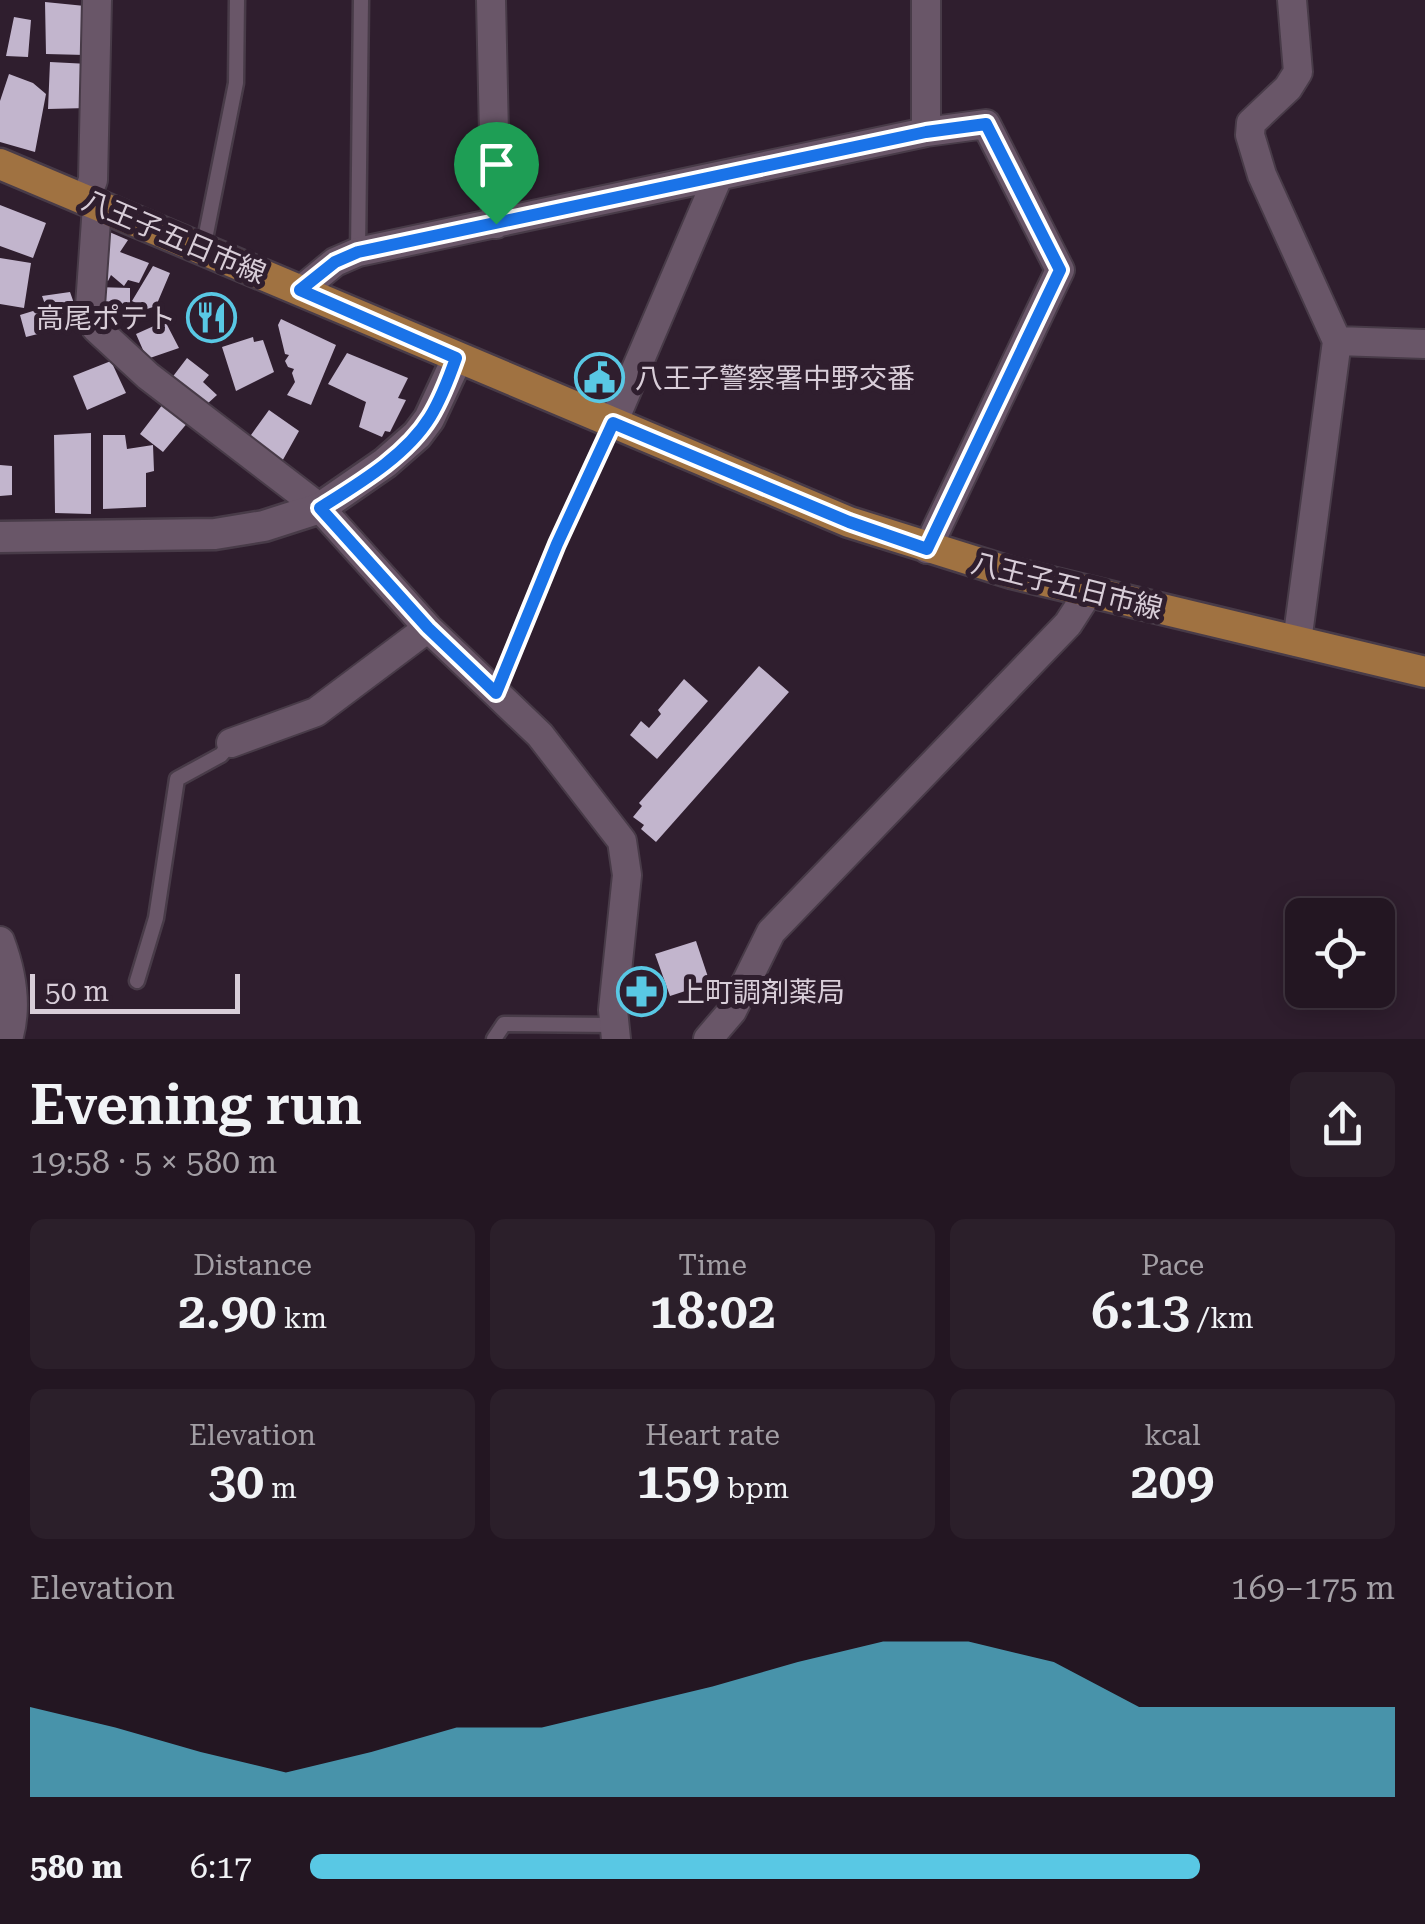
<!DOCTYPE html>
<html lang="en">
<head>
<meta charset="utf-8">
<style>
  body { margin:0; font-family:"Roboto Serif","Noto Sans JP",serif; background:#2b1f2a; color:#f1f3f6; height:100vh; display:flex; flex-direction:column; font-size:38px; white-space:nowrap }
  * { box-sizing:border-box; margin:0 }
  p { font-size:32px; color:#a39fa5 }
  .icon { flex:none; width:55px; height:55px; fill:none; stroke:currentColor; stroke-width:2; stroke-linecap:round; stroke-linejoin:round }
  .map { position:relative; height:1039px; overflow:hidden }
  .details { display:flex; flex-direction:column; background:#231622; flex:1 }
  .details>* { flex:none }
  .fabs { position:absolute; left:1285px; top:898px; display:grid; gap:20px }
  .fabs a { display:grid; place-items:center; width:110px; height:110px; border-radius:15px; background:#231622; box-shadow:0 5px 25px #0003,0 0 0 2px #403540; font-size:50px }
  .scale { position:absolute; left:30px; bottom:25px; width:210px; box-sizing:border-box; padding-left:10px; border:5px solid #d8cdd8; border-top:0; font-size:28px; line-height:35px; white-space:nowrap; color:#d8cdd8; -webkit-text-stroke:8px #2f1e2e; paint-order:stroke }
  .pin { position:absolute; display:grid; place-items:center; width:85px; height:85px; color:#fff; margin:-102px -42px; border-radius:50% 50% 50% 0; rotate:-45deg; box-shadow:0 0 10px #0007 }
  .pin .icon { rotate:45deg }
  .round { display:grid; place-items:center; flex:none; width:105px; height:105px; border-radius:15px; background:#2b1f2a }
  .overview { display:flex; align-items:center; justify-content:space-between; height:170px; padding:0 30px }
  h1 { font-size:55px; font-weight:600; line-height:75px }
  .metrics { display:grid; grid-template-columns:repeat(3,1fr); gap:15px; height:170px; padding:10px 30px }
  .metrics div { display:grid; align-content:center; border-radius:15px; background:#2b1f2a; text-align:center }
  .metrics b { font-size:50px; font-weight:600 }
  .metrics small { font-size:28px; font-weight:400 }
  .metrics p { font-size:28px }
  .chart { height:280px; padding:20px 30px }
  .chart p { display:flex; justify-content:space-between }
  .chart svg { width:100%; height:180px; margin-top:10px; fill:#59c8e4; opacity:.7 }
  ul { padding:0 30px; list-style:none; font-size:32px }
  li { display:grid; grid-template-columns:160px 120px 1fr; align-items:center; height:75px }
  li i { height:25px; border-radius:12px; background:#59c8e4 }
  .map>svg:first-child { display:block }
</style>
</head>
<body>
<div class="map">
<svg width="1425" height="1039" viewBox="0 0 1425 1039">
  <rect width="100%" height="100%" fill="#2f1e2e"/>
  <path fill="#c2b5cd" d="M45 2 85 6V55L46 54Z
    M14 17 31 20 28 57 6 56Z
    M50 62 89 64 87 108 48 109Z
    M9 74 33 83 46 94 35 152 0 142V101Z
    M0 205 46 223 33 258 0 246Z
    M100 228 128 240 120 252 149 263 139 283 128 280 124 286 111 275 108 281 94 271Z
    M0 258 31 263 24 308 0 304Z
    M153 266 170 273 156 306 147 309 132 301Z
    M96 287 130 288V315L110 314 109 308 96 307Z
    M70 292 81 323 26 337 20 315 46 307 42 296Z
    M199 306 228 319 224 331 194 318Z
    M281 319 336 345 311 405 287 395 295 382 292 373 294 369 288 367 285 361 289 355 285 354 278 325Z
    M165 321 179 348 147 359 136 334Z
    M253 337 254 342 263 340 274 372 236 391 222 347Z
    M347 353 408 378 398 398 406 400 390 432 385 431 382 437 359 427 366 402 328 384Z
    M187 358 209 375 203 382 217 395 206 405 171 379Z
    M111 361 126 393 87 410 73 376Z
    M163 404 189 421 163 452 140 434Z
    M269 410 299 431 280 465 246 442Z
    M91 433V514L55 513 54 435Z
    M103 435H125L127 449 153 445 154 471 146 473V507L103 509Z
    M0 465 12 466V495L0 496Z
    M759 666 789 692 656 842 641 829 644 825 633 817 642 806 639 803Z
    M684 679 708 701 657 759 630 735 641 721 649 728 661 714 658 710Z
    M696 941 710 983 670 996 655 954Z
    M630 980 657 982 655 1004 627 1002Z"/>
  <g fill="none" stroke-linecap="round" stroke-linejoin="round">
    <defs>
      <path id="lane" d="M203 249 236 83 237 0
        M358 252 361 0
        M496 693 557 544 613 423
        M137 981 156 918 177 779 221 755 231 743
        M494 1039 504 1024 614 1025"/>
      <path id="street" d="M491 0 496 224
        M1292 0 1298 72 1288 88 1251 123 1250 135 1262 175 1337 341 1297 642
        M926 132V0
        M85 200 93 180 97 0
        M97 206 90 306 96 328 148 376 320 508 428 628 540 735 622 841 627 875 613 1010 616 1039
        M300 291 335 262 358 252 926 132 986 124 1060 270 927 549
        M1337 341 1425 344
        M613 423 718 177
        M231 743 316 712 428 628
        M0 941C12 973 18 1006 8 1039
        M708 1039 732 1011 771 932 1068 624 1088 593"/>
      <path id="secondary" d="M0 537 215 534 264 526 320 508 385 463 417 435 429 419 457 359"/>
      <path id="primary" d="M0 164 849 522 1012 573 1425 672"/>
    </defs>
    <use href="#lane" stroke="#483b48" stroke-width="19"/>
    <use href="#street" stroke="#483b48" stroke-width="32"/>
    <use href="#secondary" stroke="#483b48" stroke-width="35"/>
    <use href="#primary" stroke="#483b48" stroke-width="35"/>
    <use href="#lane" stroke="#695668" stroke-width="14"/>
    <use href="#street" stroke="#695668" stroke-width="28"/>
    <use href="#secondary" stroke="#695668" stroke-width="30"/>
    <use href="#primary" stroke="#a07241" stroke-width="30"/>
  </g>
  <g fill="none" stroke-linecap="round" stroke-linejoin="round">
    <defs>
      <path id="route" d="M986 124 1060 270 927 549 849 522 613 423 557 544 496 693 428 628 320 508C358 484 406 456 430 417 441 399 449 378 456 358L300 290 335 262 358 252 926 132Z"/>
    </defs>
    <use href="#route" stroke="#fff" stroke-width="20"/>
    <use href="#route" stroke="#1a73e8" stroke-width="12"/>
  </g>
  <defs>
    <symbol id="restaurant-ring" viewBox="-11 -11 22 22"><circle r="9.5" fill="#2f1e2e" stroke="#59c8e4" stroke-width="1.5"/><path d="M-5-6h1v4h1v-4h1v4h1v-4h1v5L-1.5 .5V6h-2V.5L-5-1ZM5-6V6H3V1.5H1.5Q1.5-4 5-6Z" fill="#59c8e4"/></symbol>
    <symbol id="civic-ring" viewBox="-11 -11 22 22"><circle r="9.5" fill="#2f1e2e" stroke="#59c8e4" stroke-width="1.5"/><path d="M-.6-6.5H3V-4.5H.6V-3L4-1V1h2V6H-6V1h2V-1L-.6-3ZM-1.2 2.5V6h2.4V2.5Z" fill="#59c8e4"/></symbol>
    <symbol id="pharmacy-ring" viewBox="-11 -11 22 22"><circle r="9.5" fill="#2f1e2e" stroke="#59c8e4" stroke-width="1.5"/><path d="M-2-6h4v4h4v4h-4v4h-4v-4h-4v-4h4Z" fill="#59c8e4"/></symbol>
  </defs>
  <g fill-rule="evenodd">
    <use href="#restaurant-ring" x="184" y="290" width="55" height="55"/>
    <use href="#civic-ring" x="572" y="350" width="55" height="55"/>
    <use href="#pharmacy-ring" x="614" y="964" width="55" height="55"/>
  </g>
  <g text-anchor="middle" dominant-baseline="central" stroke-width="10" stroke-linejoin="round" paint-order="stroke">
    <g font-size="28" fill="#d8cdd8" stroke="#2f1e2e">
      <text transform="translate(174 237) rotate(23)">八王子五日市線</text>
      <text transform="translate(1067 586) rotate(14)">八王子五日市線</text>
    </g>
    <g font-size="28" fill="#d8cdd8" stroke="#2f1e2e" text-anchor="start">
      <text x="176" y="318" text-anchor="end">高尾ポテト</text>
      <text x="635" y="378">八王子警察署中野交番</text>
      <text x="677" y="992">上町調剤薬局</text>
    </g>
  </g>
</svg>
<div class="fabs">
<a><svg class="icon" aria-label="locate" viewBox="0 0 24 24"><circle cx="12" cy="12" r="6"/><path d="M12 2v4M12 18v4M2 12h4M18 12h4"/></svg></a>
</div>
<div class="scale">50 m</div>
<div class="pin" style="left:496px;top:224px;background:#1e9e55"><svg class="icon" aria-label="arrive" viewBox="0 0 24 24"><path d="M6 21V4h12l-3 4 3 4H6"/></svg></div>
</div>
<section class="details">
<div class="overview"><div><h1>Evening run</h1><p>19:58 · 5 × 580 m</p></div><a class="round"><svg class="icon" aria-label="share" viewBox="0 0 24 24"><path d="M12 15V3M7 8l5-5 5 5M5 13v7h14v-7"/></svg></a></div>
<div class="metrics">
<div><p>Distance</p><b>2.90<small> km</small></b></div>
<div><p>Time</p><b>18:02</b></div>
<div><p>Pace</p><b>6:13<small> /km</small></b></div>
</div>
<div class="metrics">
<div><p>Elevation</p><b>30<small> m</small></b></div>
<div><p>Heart rate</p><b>159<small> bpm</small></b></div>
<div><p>kcal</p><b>209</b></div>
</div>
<div class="chart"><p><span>Elevation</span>169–175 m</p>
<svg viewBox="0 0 160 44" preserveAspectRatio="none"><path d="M0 44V22L10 27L20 33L30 38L40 33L50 27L60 27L70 22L80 17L90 11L100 6L110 6L120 11L130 22L140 22L150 22L160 22V44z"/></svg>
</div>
<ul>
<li><b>580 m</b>6:17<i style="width:82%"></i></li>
</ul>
</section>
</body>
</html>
